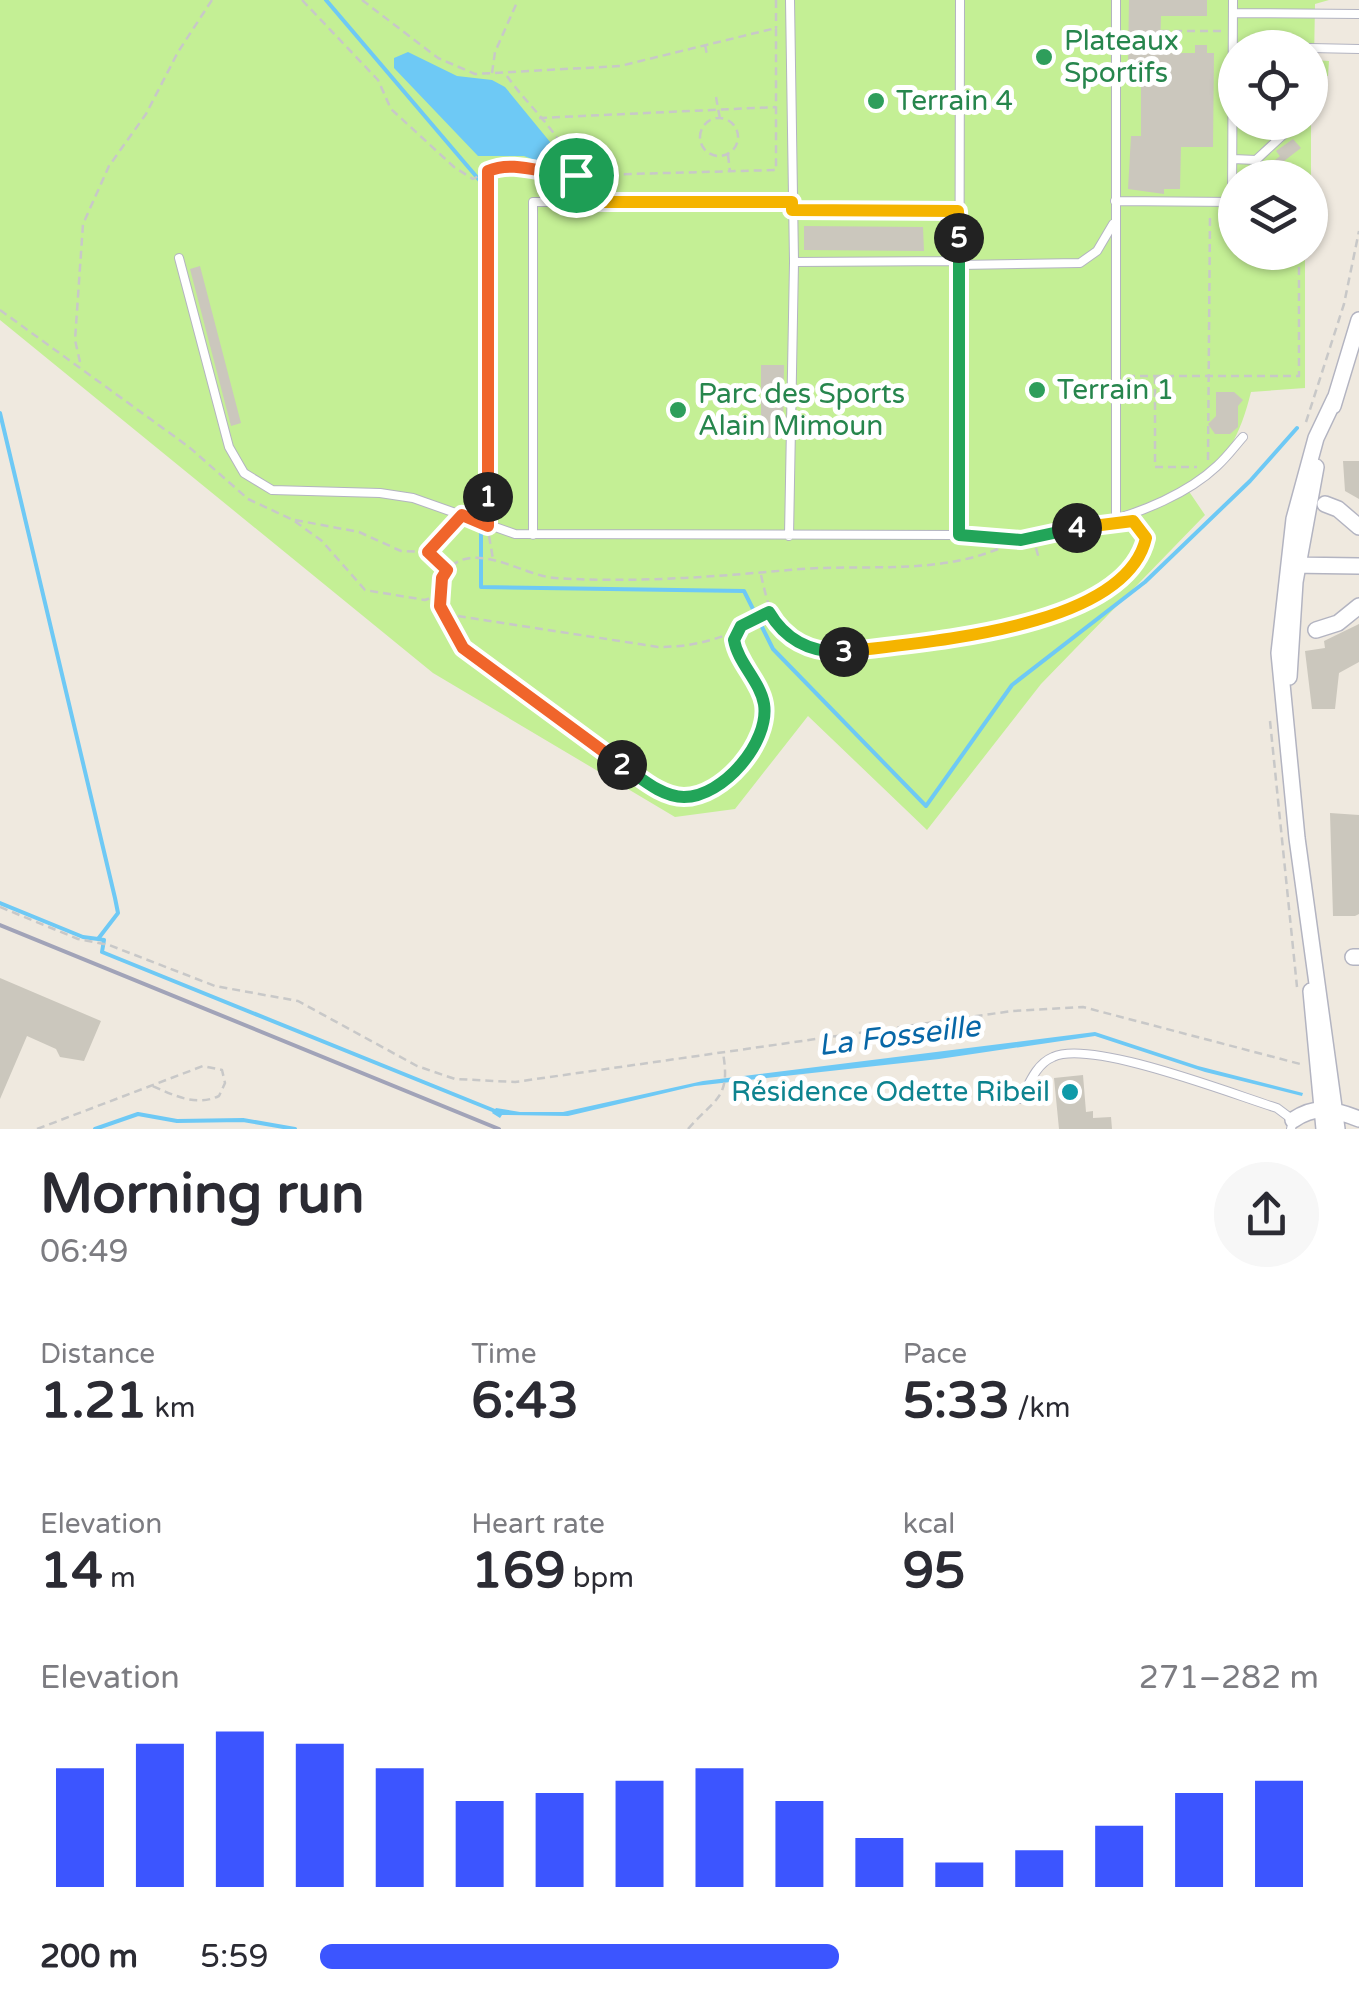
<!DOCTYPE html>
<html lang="en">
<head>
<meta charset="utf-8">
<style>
  body { margin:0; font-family:"Varela Round",sans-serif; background:#f7f7f7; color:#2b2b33; height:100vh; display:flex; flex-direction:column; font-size:38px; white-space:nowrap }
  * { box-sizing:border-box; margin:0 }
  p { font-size:32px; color:#7c7c81 }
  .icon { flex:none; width:55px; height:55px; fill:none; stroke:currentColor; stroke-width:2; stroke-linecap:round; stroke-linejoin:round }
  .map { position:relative; height:1129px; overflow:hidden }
  .drawer { display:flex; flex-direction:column; background:#fff; flex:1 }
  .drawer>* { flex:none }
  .controls { position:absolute; left:1218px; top:30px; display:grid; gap:20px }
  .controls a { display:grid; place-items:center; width:110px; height:110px; border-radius:50%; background:#fff; box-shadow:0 2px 8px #0004; font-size:50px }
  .pin { position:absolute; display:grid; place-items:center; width:85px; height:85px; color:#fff; margin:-42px; border:5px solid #fff; border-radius:50%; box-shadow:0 2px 10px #0007 }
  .km { position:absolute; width:50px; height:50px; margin:-25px; border-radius:50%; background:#222; color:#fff; font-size:28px; line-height:50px; text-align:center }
  .round { display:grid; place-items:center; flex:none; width:105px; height:105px; border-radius:52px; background:#f7f7f7 }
  .head { display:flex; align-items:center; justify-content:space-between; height:170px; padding:0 40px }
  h1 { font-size:55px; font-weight:700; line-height:75px }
  .metrics { display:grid; grid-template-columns:repeat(3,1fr); gap:15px; height:170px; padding:10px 40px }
  .metrics div { display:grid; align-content:center }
  .metrics b { font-size:50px; font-weight:700 }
  .metrics small { font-size:28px; font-weight:400 }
  .metrics p { font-size:28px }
  .chart { height:280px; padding:20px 40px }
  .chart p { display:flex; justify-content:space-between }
  .chart svg { width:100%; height:180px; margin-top:10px; stroke:#3c55ff; stroke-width:6 }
  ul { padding:0 40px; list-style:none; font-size:32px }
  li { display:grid; grid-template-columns:160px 120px 1fr; align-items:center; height:75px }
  li i { height:25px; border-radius:12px; background:#3c55ff }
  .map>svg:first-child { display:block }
</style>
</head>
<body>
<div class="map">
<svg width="1359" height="1129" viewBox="0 0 1359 1129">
  <rect width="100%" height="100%" fill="#efe9df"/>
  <path fill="#c4ef95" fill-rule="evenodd" d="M0 0H1329L1315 4 1314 60 1329 61 1328 76 1311 77V199L1310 178H1235V252L1305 253V388L1251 392C1241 433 1225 467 1188 490L1205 515 1041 684 927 830 808 716 735 809 675 817 433 673 0 320ZM1235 48H1310V122H1235Z"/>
  <path fill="#6ec9f5" d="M408 52 457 76 492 80 505 87 555 148 560 165 555 168 524 156H478L394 68V58Z
    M1095 1032 1198 1066 1303 1093 1302 1096 1205 1072 1095 1036 939 1059 695 1086 568 1116 502 1115 500 1118 492 1113 496 1108 520 1112H563L703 1081Z"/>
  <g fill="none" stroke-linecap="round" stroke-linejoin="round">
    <path stroke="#6ec9f5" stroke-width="4" d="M326 0 481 182V587L744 591 773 649 926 806 1012 685 1145 582 1250 481 1297 428
      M0 413 115 898 118 913 98 939
      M0 903 83 937 98 939
      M98 939 104 940 102 952 495 1111
      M95 1129 138 1114 177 1121 243 1120 295 1129"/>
  </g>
  <path fill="#cbc7bd" d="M1129 0H1207V16H1161L1160 53H1195V45H1207V53H1214L1213 147H1181L1180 189H1164V194L1128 189 1131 136H1141V66H1128Z
    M1293 139 1301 148 1284 161 1288 166 1270 178 1264 169 1280 156 1282 159 1276 151Z
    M804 226 923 227 924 251 804 250Z
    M200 266 241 423 231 426 190 269Z
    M761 365H784L783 438H761Z
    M1216 392H1234L1243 400 1238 406V427L1230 434H1215L1208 424 1216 416Z
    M1343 461H1359V499L1345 491Z
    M1359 624V662L1339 673 1335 709H1312L1305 651 1325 648 1324 641Z
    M1330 813 1359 815V914L1355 916H1333Z
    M0 978 101 1021 84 1061 60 1057 56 1049 27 1036 0 1099Z
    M1083 1075 1086 1112 1093 1111V1118L1111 1117 1112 1129H1059L1054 1078Z"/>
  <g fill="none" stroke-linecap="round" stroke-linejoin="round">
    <defs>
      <path id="service" d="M1116 0V520
        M1234 13 1359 14
        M1234 47 1290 48
        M1310 48 1359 49
        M1233 159 1256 160 1297 122
        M1256 178V160
        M1115 201 1235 202
        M1232 202 1233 0
        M792 210 958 211
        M179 258 229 447 244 473 272 490 380 493 413 498 515 534 959 535C1033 547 1161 519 1217 466 1227 457 1235 446 1243 437
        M794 262 959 261
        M959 265 1080 263 1097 251 1113 224
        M533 535V202H792
        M959 535 960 0
        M789 536 794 262 790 0
        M1021 1099C1029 1084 1036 1064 1053 1057 1091 1039 1232 1094 1277 1108L1293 1120 1291 1129"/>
      <path id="minor" d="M1335 398 1316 438 1294 519 1279 653 1297 838 1337 1129
        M1333 406 1359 320
        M1325 504 1338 509 1359 527
        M1290 565 1359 566
        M1316 630 1338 623 1359 606
        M1289 677 1295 582 1316 467
        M1353 957H1359
        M1311 991 1324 1129
        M1293 1120C1316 1104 1334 1109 1359 1119"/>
    </defs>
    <use href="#service" stroke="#b3b4c1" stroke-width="10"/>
    <use href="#minor" stroke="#b3b4c1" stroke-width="18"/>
    <path stroke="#c8c8c8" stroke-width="2.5" stroke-dasharray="8 5" stroke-linecap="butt" d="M302 0 378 80 391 109 454 167 473 179 488 171
      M362 0 438 58 475 74 620 66 776 28V170L557 176 510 164 488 171V513
      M776 0V28
      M1161 31H1222
      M705 45 707 55
      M492 73 495 52 518 0
      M507 76C530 110 578 146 575 190
      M716 97 720 119
      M539 118 776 107
      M700 137a19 19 0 1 1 38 0a19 19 0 1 1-38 0Z
      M728 155 730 172
      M0 310 189 447 248 499 293 520 322 541 365 590 425 600 439 595
      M80 362 75 340 83 224 109 166 146 114 178 52 212 0
      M1127 376H1299V252
      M1155 376V467H1197
      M1306 422 1344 304 1359 231
      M1208 460 1210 213
      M295 520 359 532 401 551 428 552 445 568
      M489 536 493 559
      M1036 548 1039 559
      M429 551 454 524
      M761 575C768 605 774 637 808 649 838 659 876 648 906 644 974 635 1127 621 1146 538L1135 522
      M445 614 658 647C700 647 732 636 767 614
      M735 632C729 670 779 695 760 738 748 765 709 800 678 796 652 794 481 670 462 645 447 626 428 592 447 570 475 539 523 576 555 578 632 583 712 577 789 570 860 563 931 576 998 549
      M1270 721 1297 987
      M0 907 78 939 109 945 215 986 298 1001 417 1066 455 1079 515 1082 1012 1011 1083 1007 1304 1065
      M37 1129 203 1066 222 1070 225 1083 219 1096C195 1107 174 1095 150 1085
      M688 1129C715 1098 731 1099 723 1053"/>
    <use href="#service" stroke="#fff" stroke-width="8"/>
    <use href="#minor" stroke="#fff" stroke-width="15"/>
    <path stroke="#a1a3b8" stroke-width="4" d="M0 925 499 1129"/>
  </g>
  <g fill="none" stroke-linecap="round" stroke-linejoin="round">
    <defs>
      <path id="split-1" d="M488 497V171C516 159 546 176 576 175"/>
      <path id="split-2" d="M488 497V526L462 515 428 552 447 570 442 578 440 606 463 648 622 765"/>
      <path id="split-3" d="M622 765C640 777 661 797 684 797 723 797 770 742 764 704 760 681 738 663 734 640L741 626 769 612C786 641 811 653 844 652"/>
      <path id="split-4" d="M844 652C920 642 1125 630 1146 538L1133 521 1077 528"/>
      <path id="split-5" d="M959 238V535L1021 540 1077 528"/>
      <path id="split-6" d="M576 175 575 202H792V210L958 211 959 238"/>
    </defs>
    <use href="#split-1" stroke="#fff" stroke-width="20"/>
    <use href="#split-2" stroke="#fff" stroke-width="20"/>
    <use href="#split-3" stroke="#fff" stroke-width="20"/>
    <use href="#split-4" stroke="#fff" stroke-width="20"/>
    <use href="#split-5" stroke="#fff" stroke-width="20"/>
    <use href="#split-6" stroke="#fff" stroke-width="20"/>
    <use href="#split-1" stroke="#f0652b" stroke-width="12"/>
    <use href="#split-2" stroke="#f0652b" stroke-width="12"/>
    <use href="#split-3" stroke="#22a559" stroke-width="12"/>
    <use href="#split-4" stroke="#f5b400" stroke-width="12"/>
    <use href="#split-5" stroke="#22a559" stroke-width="12"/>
    <use href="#split-6" stroke="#f5b400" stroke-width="12"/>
  </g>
  <g fill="#2e9e5b" stroke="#fff" stroke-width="4">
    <circle cx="1044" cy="57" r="10"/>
    <circle cx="876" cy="101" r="10"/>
    <circle cx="1037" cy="390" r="10"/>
    <circle cx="678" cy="410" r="10"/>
  </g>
  <circle fill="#0f9aa8" stroke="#fff" stroke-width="4" cx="1070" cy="1092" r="10"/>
  <g text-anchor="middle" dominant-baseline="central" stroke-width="10" stroke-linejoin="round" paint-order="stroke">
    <g font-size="28" fill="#27864d" stroke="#fff" text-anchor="start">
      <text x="1064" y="41">Plateaux<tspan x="1064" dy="32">Sportifs</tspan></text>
      <text x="896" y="101">Terrain 4</text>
      <text x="1057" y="390">Terrain 1</text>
      <text x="698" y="394">Parc des Sports<tspan x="698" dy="32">Alain Mimoun</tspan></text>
    </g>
    <g font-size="28" fill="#0d838f" stroke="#fff" text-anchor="end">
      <text x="1050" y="1092">Résidence Odette Ribeil</text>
    </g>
    <g font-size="30" font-style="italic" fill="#0767a7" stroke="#fff">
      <text transform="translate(899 1036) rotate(-7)">La Fosseille</text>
    </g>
  </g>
</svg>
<div class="controls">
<a><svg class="icon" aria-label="locate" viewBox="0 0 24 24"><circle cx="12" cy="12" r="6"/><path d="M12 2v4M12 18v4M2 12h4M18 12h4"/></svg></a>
<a><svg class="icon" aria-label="layers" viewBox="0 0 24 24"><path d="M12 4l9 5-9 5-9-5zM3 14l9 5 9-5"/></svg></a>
</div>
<div class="pin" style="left:576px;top:175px;background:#1e9e55"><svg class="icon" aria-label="arrive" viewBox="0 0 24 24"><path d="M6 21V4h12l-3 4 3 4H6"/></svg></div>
<b class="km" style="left:488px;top:497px">1</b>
<b class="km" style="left:622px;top:765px">2</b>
<b class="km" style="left:844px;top:652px">3</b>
<b class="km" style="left:1077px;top:528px">4</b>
<b class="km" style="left:959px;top:238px">5</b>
</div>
<section class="drawer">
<div class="head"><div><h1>Morning run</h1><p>06:49</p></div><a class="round"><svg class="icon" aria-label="share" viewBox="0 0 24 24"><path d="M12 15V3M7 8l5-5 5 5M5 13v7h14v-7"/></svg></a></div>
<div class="metrics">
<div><p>Distance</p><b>1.21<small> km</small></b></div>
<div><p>Time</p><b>6:43</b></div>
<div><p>Pace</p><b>5:33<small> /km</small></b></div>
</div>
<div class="metrics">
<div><p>Elevation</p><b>14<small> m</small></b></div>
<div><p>Heart rate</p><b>169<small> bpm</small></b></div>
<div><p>kcal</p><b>95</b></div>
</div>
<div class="chart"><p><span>Elevation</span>271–282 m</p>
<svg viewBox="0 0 160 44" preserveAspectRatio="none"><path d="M5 44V15M15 44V9M25 44V6M35 44V9M45 44V15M55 44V23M65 44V21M75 44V18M85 44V15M95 44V23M105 44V32M115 44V38M125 44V35M135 44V29M145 44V21M155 44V18"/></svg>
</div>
<ul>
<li><b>200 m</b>5:59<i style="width:52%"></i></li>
</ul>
</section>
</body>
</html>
